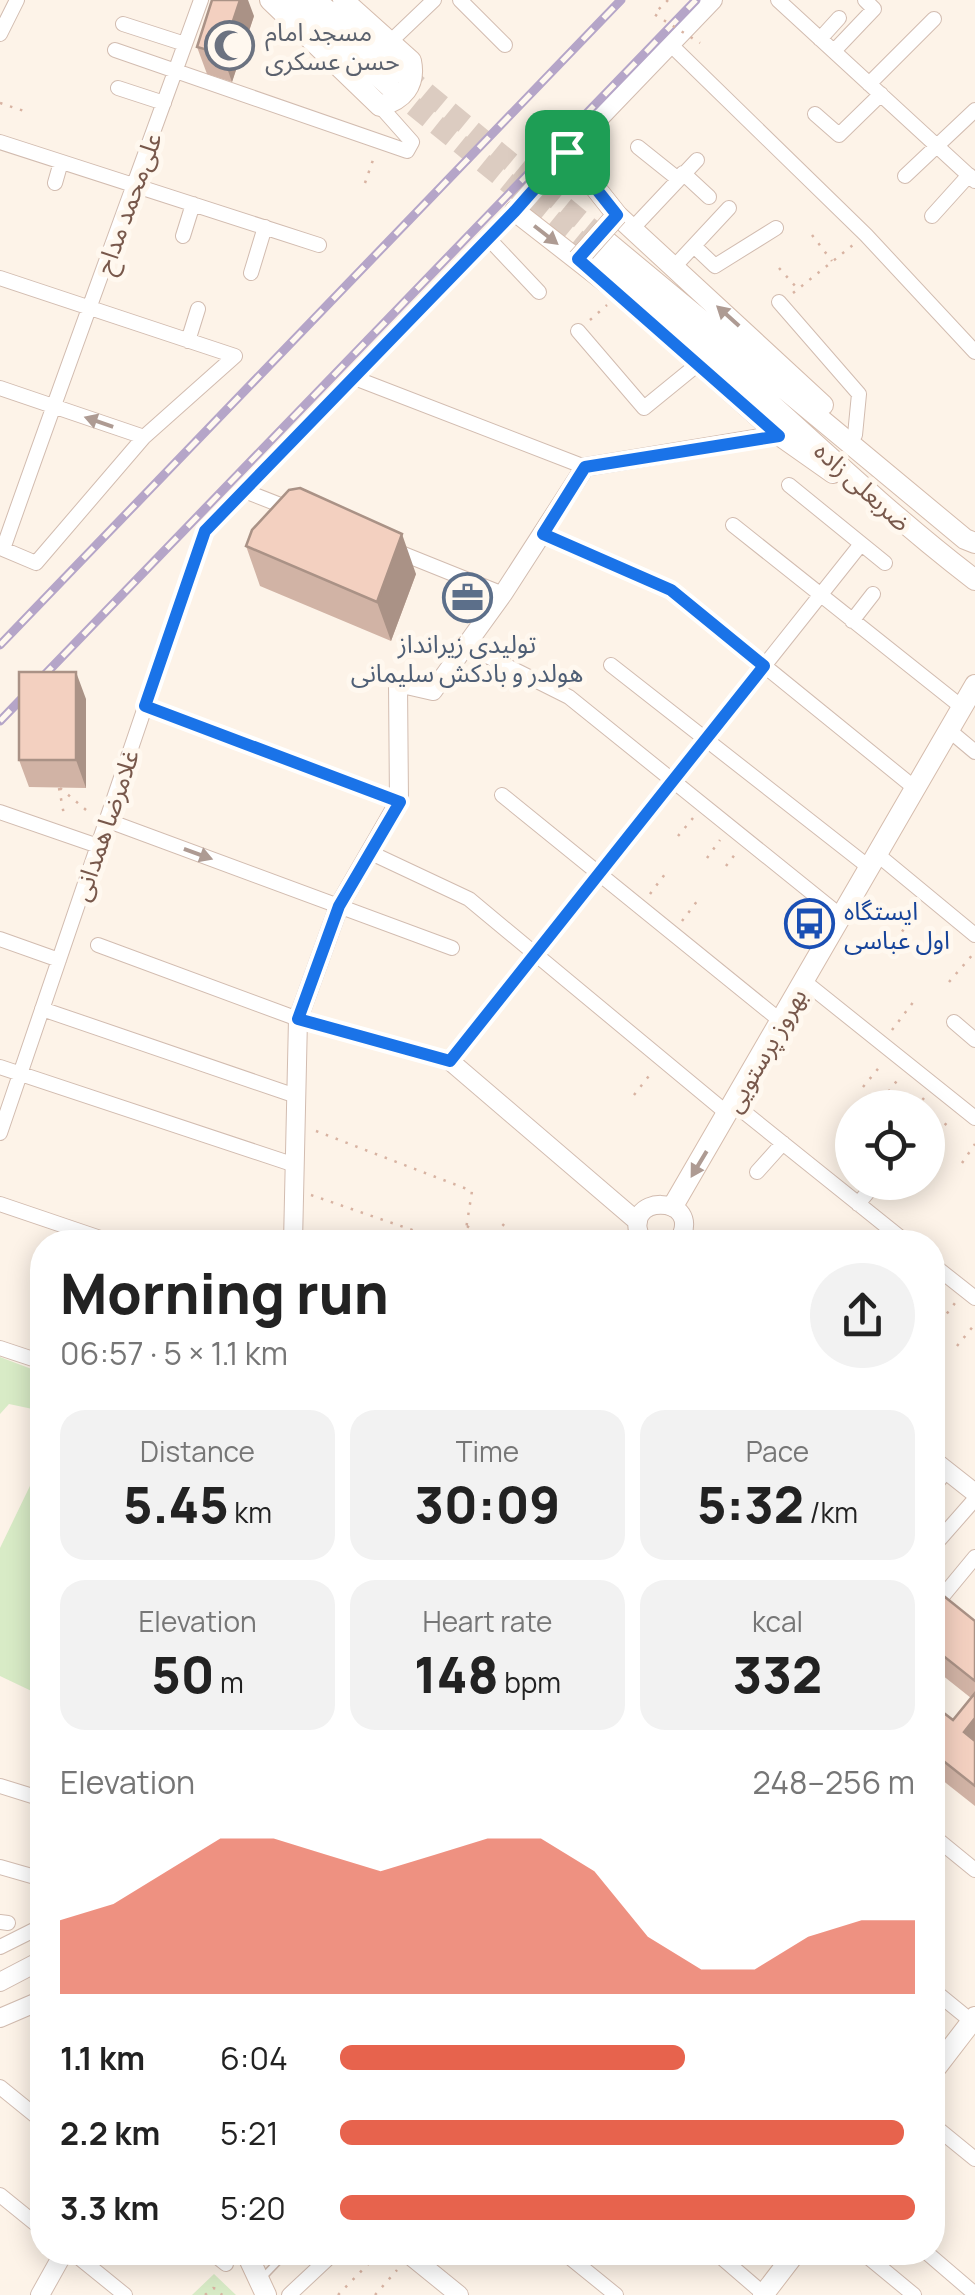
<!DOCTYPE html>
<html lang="en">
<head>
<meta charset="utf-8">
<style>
  body { margin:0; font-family:Manrope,"Noto Sans Arabic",sans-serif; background:#f2f2f2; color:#222; height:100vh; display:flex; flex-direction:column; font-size:38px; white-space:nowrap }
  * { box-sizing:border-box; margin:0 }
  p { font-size:32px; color:#767676 }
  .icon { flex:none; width:55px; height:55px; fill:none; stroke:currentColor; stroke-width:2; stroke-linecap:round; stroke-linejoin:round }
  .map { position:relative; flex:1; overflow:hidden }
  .panel { position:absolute; left:30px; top:1230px; width:915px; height:1035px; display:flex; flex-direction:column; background:#fff; border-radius:40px; box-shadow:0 5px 25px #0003 }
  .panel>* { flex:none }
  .tools { position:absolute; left:835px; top:1090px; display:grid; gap:20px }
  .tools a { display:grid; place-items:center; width:110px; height:110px; border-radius:50%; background:#fff; box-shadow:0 5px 25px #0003; font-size:50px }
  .pin { position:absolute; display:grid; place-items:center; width:85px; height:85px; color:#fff; margin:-42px; border-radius:20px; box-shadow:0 5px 15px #0006 }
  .round { display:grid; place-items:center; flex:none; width:105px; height:105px; border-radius:52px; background:#f2f2f2 }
  .headline { display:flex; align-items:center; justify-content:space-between; height:170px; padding:0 30px }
  h1 { font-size:55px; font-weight:800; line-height:75px }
  .figures { display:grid; grid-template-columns:repeat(3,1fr); gap:15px; height:170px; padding:10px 30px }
  .figures div { display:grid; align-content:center; border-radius:25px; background:#f2f2f2; text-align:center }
  .figures b { font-size:50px; font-weight:800 }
  .figures small { font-size:28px; font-weight:400 }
  .figures p { font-size:28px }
  .chart { height:280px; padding:20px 30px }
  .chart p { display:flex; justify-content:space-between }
  .chart svg { width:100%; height:180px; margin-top:10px; fill:#e7634d; opacity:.7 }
  ul { padding:0 30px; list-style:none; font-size:32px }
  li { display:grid; grid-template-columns:160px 120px 1fr; align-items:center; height:75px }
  li i { height:25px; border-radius:12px; background:#e7634d }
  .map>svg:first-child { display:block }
</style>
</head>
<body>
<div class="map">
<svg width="975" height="2295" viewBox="0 0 975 2295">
  <rect width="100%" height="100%" fill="#fdf3e8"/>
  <path fill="#d8ebc6" d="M0 1357 42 1373V1411L9 1404 0 1414Z
    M42 1461V1696L0 1676V1548Z
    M214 2274 236 2295H192Z"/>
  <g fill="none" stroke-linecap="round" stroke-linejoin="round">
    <path stroke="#dcccc1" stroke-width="20" stroke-dasharray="20 10" stroke-linecap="butt" d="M403 73 605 240
      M390 87 594 253"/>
    <defs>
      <path id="service" d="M264 2276 287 2252"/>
      <path id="minor" d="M460 0 505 45
        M778 0 975 181
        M123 24 185 44
        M0 34 17 0
        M820 39 839 18
        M390 42 434 0
        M670 44 866 235 975 352
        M115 50 407 151 412 142 380 106
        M834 51 874 9 865 0
        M869 84 934 19
        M118 88 164 103
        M815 114 839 135 881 94
        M0 142 319 245
        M638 147 678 179
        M683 173 709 197
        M905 176 975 110
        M55 183 61 162
        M932 216 969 175
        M632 229 697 160
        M183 236 193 204
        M488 238 539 292
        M694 246 715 266 776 228
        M674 267 729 208
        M251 273 265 227
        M0 278C78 304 156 330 235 356L144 437 36 563 3 549C67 366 135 183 201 0
        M779 302 859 394 855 435
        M578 331 644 408 698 364
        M188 341 198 309
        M352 377 585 467
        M0 388 144 437
        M789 485 885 563
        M242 490 293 510
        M733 525 963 708
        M543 534 671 590 916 789
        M396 551 503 594
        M852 621 873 594
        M487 656 569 697 842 917
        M611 665 870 868
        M145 706 399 802
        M950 731 975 752
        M502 795 782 1022
        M0 812 98 846
        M106 820 452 948
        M369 852 469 899 728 1114
        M878 855 975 935
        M0 939 59 960
        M98 945 298 1019 450 1061 861 544
        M805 982 975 1118
        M42 1009 296 1096
        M954 1022 975 1040
        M0 1067 295 1165
        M734 1104 906 1242
        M0 1133 205 531 515 211 567 152
        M757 1172 783 1143
        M0 1204 112 1242
        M858 1204 876 1182
        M932 1264 975 1298
        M0 1348 42 1362
        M932 1489 947 1470
        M932 1548 975 1499
        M932 1609 975 1557
        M0 1786 42 1799
        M932 1835 975 1870
        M0 1867 42 1879
        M0 1922 8 1923
        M0 1947 42 1926
        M932 1989 975 2024
        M0 2087 42 2121
        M932 2124 975 2159
        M0 2195 42 2229
        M72 2252 125 2295
        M211 2252 226 2264
        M563 2252 616 2295
        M715 2252 765 2295
        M862 2252 914 2295
        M926 2252 975 2294
        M289 2295 335 2252"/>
      <path id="tertiary" d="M567 152 713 0
        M450 1061 638 1222
        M293 1242 298 1019 339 906 399 802 398 683 433 691 503 594 585 467 779 435
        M643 1242C614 1192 708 1193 678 1242
        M932 1459 975 1493
        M0 1982 42 1960
        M0 2018 42 2000
        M406 2252 459 2295
        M40 2295 64 2252"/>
      <path id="secondary" d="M270 0 380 106C403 100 416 85 411 61L343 0
        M293 0 390 87
        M315 0 403 73
        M567 152 617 215 823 405
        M515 211 620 293 779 435 833 473
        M605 240 965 539 975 543
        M594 253C728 355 842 478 975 580
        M673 1206 975 685
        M932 2073 975 2017
        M246 2252 266 2295
        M763 2295 796 2252"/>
    </defs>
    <use href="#service" stroke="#d2bcb0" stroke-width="9"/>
    <use href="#minor" stroke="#d2bcb0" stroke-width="16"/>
    <use href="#tertiary" stroke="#d2bcb0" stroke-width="20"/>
    <use href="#secondary" stroke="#d5bcad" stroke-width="22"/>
    <path stroke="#d8b3a2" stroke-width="2.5" stroke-dasharray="2.5 8" stroke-linecap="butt" d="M0 103 24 111
      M365 183 374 157
      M812 235 832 261
      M779 268 797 288
      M793 293 853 245
      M590 320 607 305
      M59 788 64 815
      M60 788 92 815
      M678 836 693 818
      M707 858 720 840
      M726 866 736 853
      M650 894 665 874
      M682 921 701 896
      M896 940 918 909
      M925 954 944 931
      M949 982 974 953
      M892 1030 914 1001
      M863 1087 882 1064
      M634 1095 652 1072
      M882 1100 899 1078
      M916 1108 924 1098
      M316 1131 472 1191 464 1242
      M931 1141 950 1119
      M962 1163 975 1144
      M311 1195 447 1242
      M467 1226 488 1242
      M489 1242 509 1218
      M934 1330 955 1303
      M957 1346 975 1324
      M205 2295 213 2288 218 2289 222 2295
      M338 2295 380 2252
      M375 2295 397 2270"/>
    <use href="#service" stroke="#fff" stroke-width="6"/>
    <use href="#minor" stroke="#fff" stroke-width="14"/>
    <use href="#tertiary" stroke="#fff" stroke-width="18"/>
    <use href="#secondary" stroke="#fff" stroke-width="20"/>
    <defs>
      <path id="rail" d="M0 645 621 0
        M0 721 696 0"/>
    </defs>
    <use href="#rail" stroke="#b5a5c8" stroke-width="9"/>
    <use href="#rail" stroke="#fff8ef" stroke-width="5" stroke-dasharray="15" stroke-linecap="butt"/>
    <defs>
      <path id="secondary-bridge" d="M578 259 617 215"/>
    </defs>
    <use href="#secondary-bridge" stroke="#d5bcad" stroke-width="22" stroke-linecap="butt"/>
    <path stroke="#d8b3a2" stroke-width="2.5" stroke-dasharray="2.5 8" stroke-linecap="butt" d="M668 0 654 14 700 43"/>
    <use href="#secondary-bridge" stroke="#fff" stroke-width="20"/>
  </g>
  <path fill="#d1b3a5" d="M254 16 232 82 207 74 197 47Z
    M246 546 416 574 391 641 260 586Z
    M86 699V788L29 787 19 760Z
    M932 1612 975 1621V1806L932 1772V1704L953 1720 971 1698 932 1667Z"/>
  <path fill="#aa9286" d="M240 0H248L254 16 232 82 222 54Z
    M402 534 416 574 391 641 377 602Z
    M76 672 86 699V788L76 760Z
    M975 1718V1758L964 1732Z"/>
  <path fill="#f3d0c0" stroke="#aa9286" stroke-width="2.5" d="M212 0H240L222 54 197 47Z
    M300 488 402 534 377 602 246 546 252 530 289 490Z
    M19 672H76V760H19Z
    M945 1597 975 1621V1681L932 1647V1612Z
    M975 1693V1718L964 1732 975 1741V1786L932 1752V1704L953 1720Z"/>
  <defs><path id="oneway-solid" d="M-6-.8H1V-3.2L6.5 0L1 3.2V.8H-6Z" transform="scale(2.5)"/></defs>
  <g fill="#ae9b93">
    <use href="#oneway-solid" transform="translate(546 235) rotate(38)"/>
    <use href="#oneway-solid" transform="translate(728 316) rotate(-138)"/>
    <use href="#oneway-solid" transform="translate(99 422) rotate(-161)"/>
    <use href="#oneway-solid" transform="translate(198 854) rotate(20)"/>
    <use href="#oneway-solid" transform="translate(699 1164) rotate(121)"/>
  </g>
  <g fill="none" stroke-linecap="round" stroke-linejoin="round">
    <defs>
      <path id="route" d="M567 152 617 215 578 259 779 436 585 467 543 534 671 590 764 666 450 1061 298 1019 339 906 400 802 145 706 205 531 515 211Z"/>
    </defs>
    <use href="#route" stroke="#fff" stroke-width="20"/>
    <use href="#route" stroke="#1a73e8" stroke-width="12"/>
  </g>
  <defs>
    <symbol id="mosque-ring" viewBox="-11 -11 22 22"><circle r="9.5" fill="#fff8ef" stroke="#6b7280" stroke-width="1.5"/><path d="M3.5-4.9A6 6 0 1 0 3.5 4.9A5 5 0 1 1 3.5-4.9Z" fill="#6b7280"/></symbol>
    <symbol id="office-ring" viewBox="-11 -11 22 22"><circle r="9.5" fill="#fff8ef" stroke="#5c6f8a" stroke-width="1.5"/><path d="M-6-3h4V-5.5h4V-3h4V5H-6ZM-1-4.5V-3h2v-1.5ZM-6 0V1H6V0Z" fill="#5c6f8a"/></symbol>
    <symbol id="bus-ring" viewBox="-11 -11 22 22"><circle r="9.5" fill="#fff8ef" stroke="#1a4fb4" stroke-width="1.5"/><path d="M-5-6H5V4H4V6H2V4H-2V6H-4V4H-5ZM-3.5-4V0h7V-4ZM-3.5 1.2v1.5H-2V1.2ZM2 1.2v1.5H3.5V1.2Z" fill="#1a4fb4"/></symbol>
  </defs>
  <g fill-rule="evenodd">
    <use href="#mosque-ring" x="202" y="18" width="55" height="55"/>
    <use href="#office-ring" x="440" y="570" width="55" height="55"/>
    <use href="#bus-ring" x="782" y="896" width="55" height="55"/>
  </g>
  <g text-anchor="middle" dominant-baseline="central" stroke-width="10" stroke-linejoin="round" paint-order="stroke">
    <g font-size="25" fill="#5b616d" stroke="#fff8ef" text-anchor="start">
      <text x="265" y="31">مسجد امام<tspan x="265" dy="29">حسن عسکری</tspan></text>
    </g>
    <g font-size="25" fill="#78584b" stroke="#fff8ef">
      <text transform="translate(128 203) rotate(-70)">علی‌محمد مداح</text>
      <text transform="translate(863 486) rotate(42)">ضربعلی زاده</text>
      <text transform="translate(105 825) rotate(-71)">غلامرضا همدانی</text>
      <text transform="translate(765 1050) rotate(-60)">بهروز پرستویی</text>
    </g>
    <g font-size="25" fill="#4e5e75" stroke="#fff8ef">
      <text x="467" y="643">تولیدی زیرانداز<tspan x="467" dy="29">هولدر و بادکش سلیمانی</tspan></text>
    </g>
    <g font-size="25" fill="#164399" stroke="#fff8ef" text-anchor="start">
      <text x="844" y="910">ایستگاه<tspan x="844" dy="29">اول عباسی</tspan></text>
    </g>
  </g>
</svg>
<div class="tools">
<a><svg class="icon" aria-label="locate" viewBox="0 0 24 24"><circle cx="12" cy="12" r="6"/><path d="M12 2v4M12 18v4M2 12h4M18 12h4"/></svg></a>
</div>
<div class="pin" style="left:567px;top:152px;background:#1e9e55"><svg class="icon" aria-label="arrive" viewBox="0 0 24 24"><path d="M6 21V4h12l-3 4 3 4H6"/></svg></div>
<section class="panel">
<div class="headline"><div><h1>Morning run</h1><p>06:57 · 5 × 1.1 km</p></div><a class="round"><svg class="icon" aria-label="share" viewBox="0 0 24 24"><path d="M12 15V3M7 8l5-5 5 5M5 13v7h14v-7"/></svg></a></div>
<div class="figures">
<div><p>Distance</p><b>5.45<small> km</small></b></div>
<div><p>Time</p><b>30:09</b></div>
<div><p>Pace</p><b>5:32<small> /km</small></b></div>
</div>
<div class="figures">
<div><p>Elevation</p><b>50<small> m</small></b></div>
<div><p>Heart rate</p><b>148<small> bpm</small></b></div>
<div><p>kcal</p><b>332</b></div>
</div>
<div class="chart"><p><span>Elevation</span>248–256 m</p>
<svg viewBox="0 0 160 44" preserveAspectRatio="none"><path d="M0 44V26L10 22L20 14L30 6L40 6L50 10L60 14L70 10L80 6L90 6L100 14L110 30L120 38L130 38L140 30L150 26L160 26V44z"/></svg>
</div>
<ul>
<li><b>1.1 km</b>6:04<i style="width:60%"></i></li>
<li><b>2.2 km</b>5:21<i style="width:98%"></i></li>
<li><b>3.3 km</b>5:20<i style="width:100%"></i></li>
</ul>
</section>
</div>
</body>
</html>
